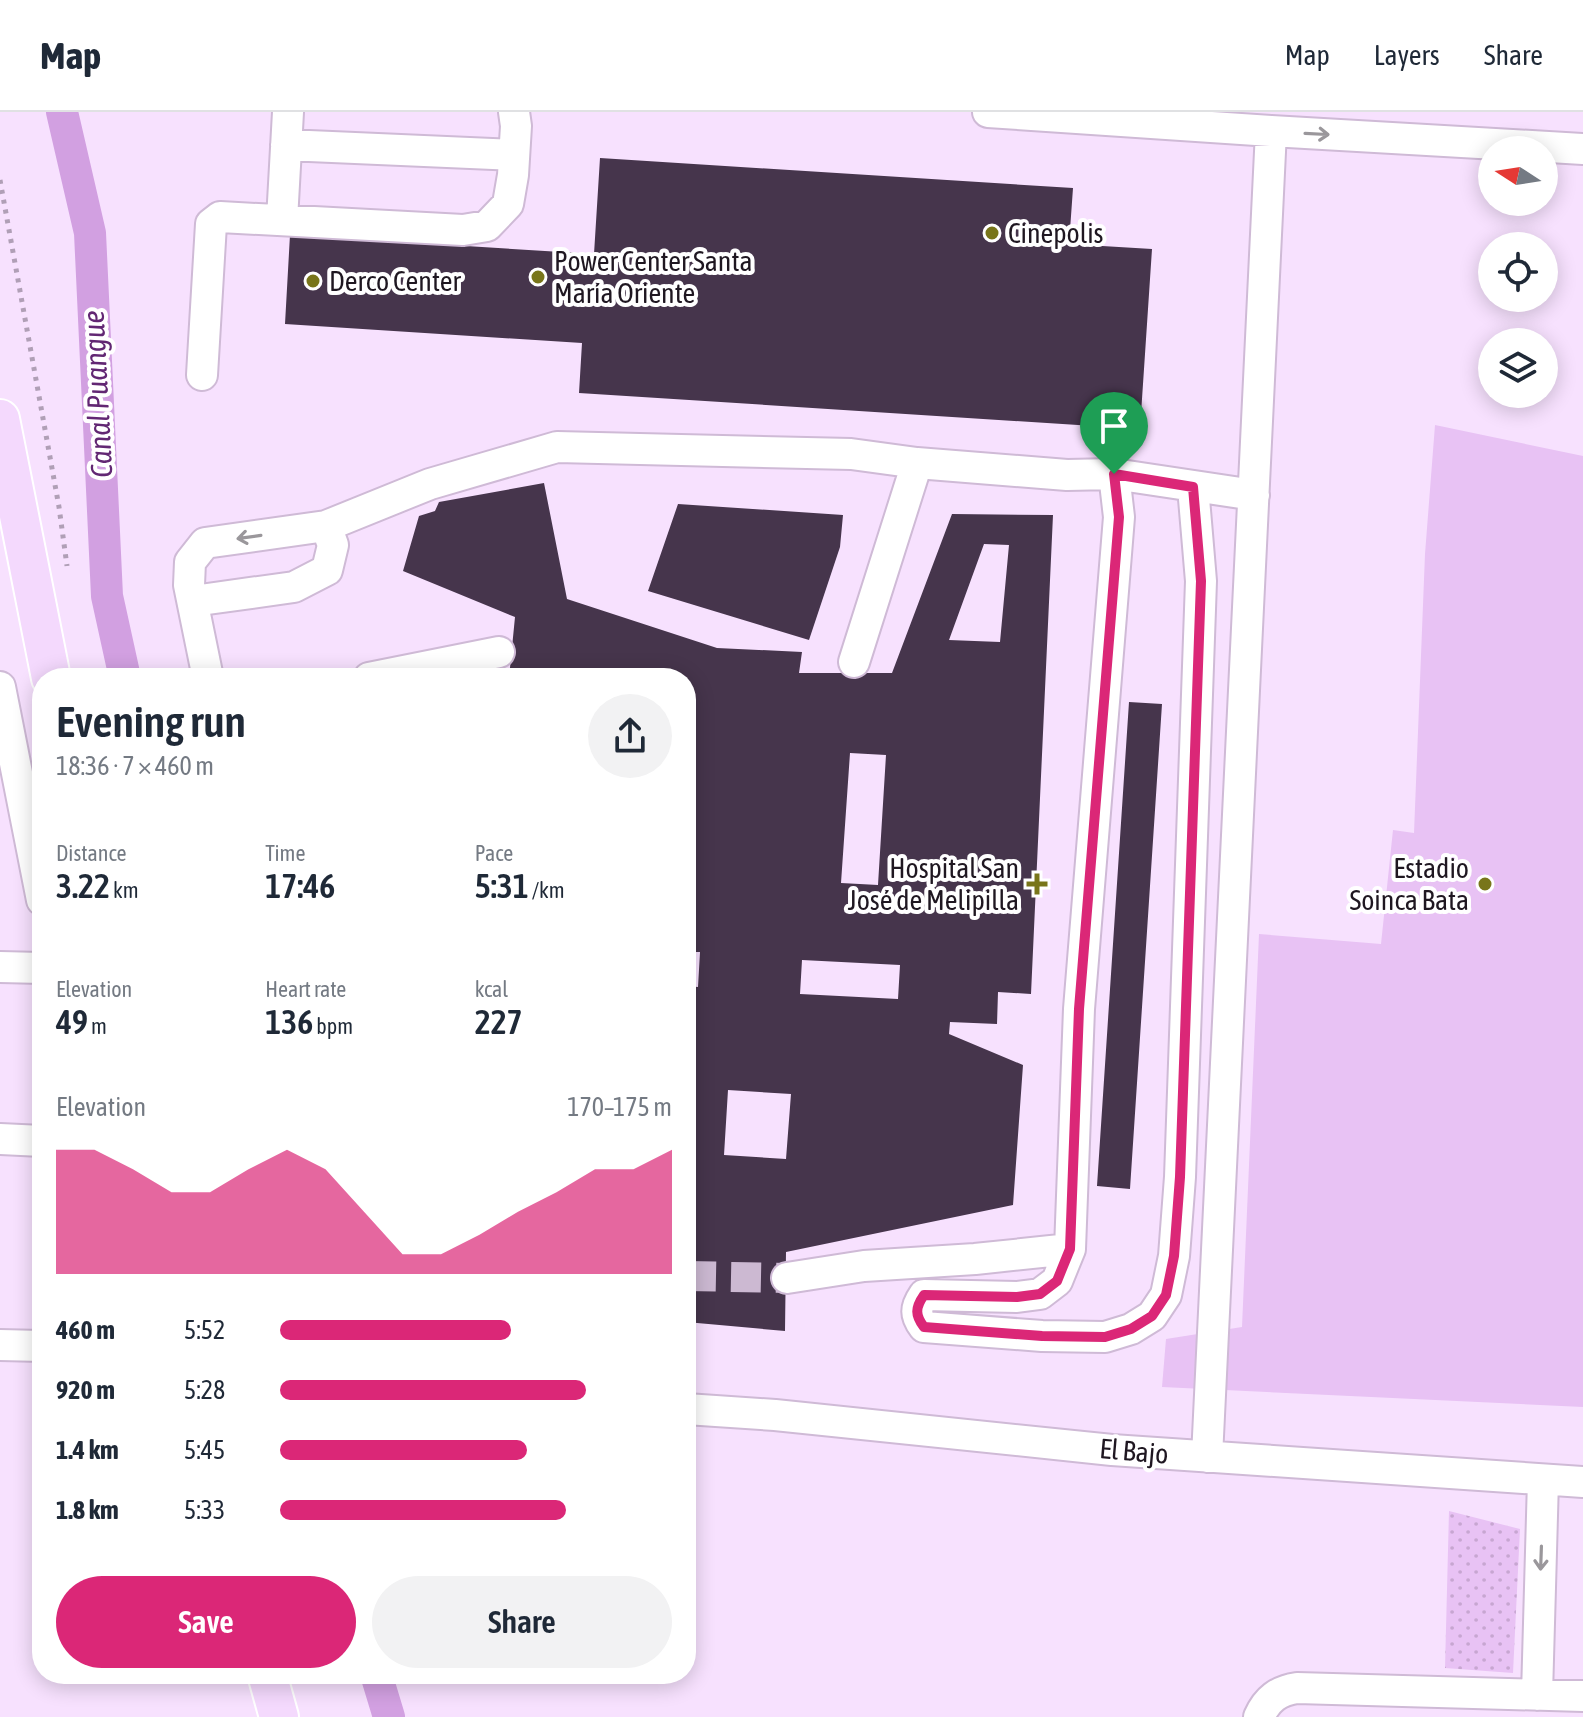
<!DOCTYPE html>
<html lang="en">
<head>
<meta charset="utf-8">
<style>
  body { margin:0; font-family:"Asap Condensed",sans-serif; background:#f2f2f3; color:#1f2937; height:100vh; display:flex; flex-direction:column; font-size:30px; white-space:nowrap }
  * { box-sizing:border-box; margin:0 }
  p { font-size:26px; color:#747a83 }
  .icon { flex:none; width:44px; height:44px; fill:none; stroke:currentColor; stroke-width:2; stroke-linecap:round; stroke-linejoin:round }
  .map { position:relative; flex:1; overflow:hidden }
  .panel { position:absolute; left:32px; top:556px; width:664px; height:1016px; display:flex; flex-direction:column; background:#fff; border-radius:32px; box-shadow:0 4px 20px #0003 }
  .panel>* { flex:none }
  .needle { width:52px; rotate:282deg }
  .buttons { position:absolute; left:1478px; top:24px; display:grid; gap:16px }
  .buttons a { display:grid; place-items:center; width:80px; height:80px; border-radius:50%; background:#fff; box-shadow:0 4px 20px #0003; font-size:40px }
  .pin { position:absolute; display:grid; place-items:center; width:68px; height:68px; color:#fff; margin:-82px -34px; border-radius:50% 50% 50% 0; rotate:-45deg; box-shadow:0 0 8px #0007 }
  .pin .icon { rotate:45deg }
  .round { display:grid; place-items:center; flex:none; width:84px; height:84px; border-radius:42px; background:#f2f2f3 }
  .summary { display:flex; align-items:center; justify-content:space-between; height:136px; padding:0 24px }
  h1 { font-size:44px; font-weight:600; line-height:60px }
  .metrics { display:grid; grid-template-columns:repeat(3,1fr); gap:12px; height:136px; padding:8px 24px }
  .metrics div { display:grid; align-content:center }
  .metrics b { font-size:34px; font-weight:600 }
  .metrics small { font-size:22px; font-weight:400 }
  .metrics p { font-size:22px }
  .chart { height:224px; padding:16px 24px }
  .chart p { display:flex; justify-content:space-between }
  .chart svg { width:100%; height:144px; margin-top:8px; fill:#db2777; opacity:.7 }
  .cta { display:flex; gap:16px; margin-top:auto; padding:16px 24px }
  .cta a { flex:1; height:92px; border-radius:48px; background:#db2777; color:#fff; font-size:32px; font-weight:600; line-height:92px; text-align:center }
  .cta a+a { background:#f2f2f3; color:#1f2937 }
  ul { padding:0 24px; list-style:none; font-size:26px }
  li { display:grid; grid-template-columns:128px 96px 1fr; align-items:center; height:60px }
  li i { height:20px; border-radius:10px; background:#db2777 }
  header { display:flex; align-items:center; gap:48px; box-sizing:border-box; height:112px; padding:0 40px; background:#fff; border-bottom:2px solid #e0e1e3 }
  header strong { font-size:38px }
  nav { display:flex; gap:44px; margin-inline-start:auto; font-size:28px }
  .map>svg:first-child { display:block }
</style>
</head>
<body>
<header>
<strong>Map</strong>
<nav><a>Map</a><a>Layers</a><a>Share</a></nav>
</header>
<div class="map">
<svg width="1583" height="1605" viewBox="0 0 1583 1605">
  <defs>
    <pattern id="grass-dots" width="8" height="8" patternUnits="userSpaceOnUse" patternTransform="scale(2)"><rect width="8" height="8" fill="#e8c2f4"/><path d="M2 2h.1M6 6h.1" fill="none" stroke="#c7a6d1" stroke-width="1.8" stroke-linecap="round"/></pattern>
  </defs>
  <rect width="100%" height="100%" fill="#f7e1fe"/>
  <path fill="url(#grass-dots)" d="M1449 1399 1520 1417 1513 1561 1445 1556Z"/>
  <path fill="#e8c2f4" d="M1435 313 1583 344V1295L1162 1275 1166 1227 1242 1215 1259 822 1381 832 1393 718 1414 721 1425 442Z"/>
  <g fill="none" stroke-linecap="round" stroke-linejoin="round">
    <path stroke="#d2a0e1" stroke-width="32" d="M62 0 90 121 107 484 125 566
      M376 1562 389 1605"/>
  </g>
  <path fill="#46354c" fill-rule="evenodd" d="M600 46 1073 76 1069 132 1152 137 1140 317 579 281 582 231 285 212 290 123 594 142Z
    M544 371 567 487 717 536 802 540 799 561H892L952 402 1053 403 1031 882 998 880 997 912 950 910 949 922 1023 953 1013 1093 786 1140 785 1219 686 1210V874L698 875 700 840H686V566H509L515 505 403 459 419 404 435 399 439 390ZM984 432 1009 433 1000 530 949 528ZM850 641 886 643 878 773 841 771ZM802 848 900 853 898 887 800 882ZM728 978 791 982 786 1047 724 1043Z
    M678 392 843 403 840 435 809 528 648 479Z
    M1129 590 1162 592 1130 1077 1097 1074Z"/>
  <g fill="none" stroke-linecap="round" stroke-linejoin="round">
    <path stroke="#ccb9d2" stroke-width="30" stroke-dasharray="30 15" stroke-linecap="butt" d="M686 1164 787 1166"/>
    <defs>
      <path id="minor" d="M988 0 1271 19 1583 37
        M286 33 514 43
        M282 108 288 0
        M202 263 211 112 220 105 463 118 487 114 508 92 513 63 516 14 514 0
        M1114 362 1254 383
        M193 489 294 475 327 458 333 433 326 414
        M854 550 917 351
        M208 566 189 473 190 450 205 431 326 414 430 372 557 335 851 342 917 351 1067 363 1114 362 1119 405 1079 897 1070 1137 975 1147 864 1154 787 1166
        M369 566 499 540
        M0 575 42 788
        M0 855 42 856
        M0 1027 42 1029
        M1070 1137 1057 1169 1040 1182 1017 1185 924 1183C915 1196 915 1203 924 1215L1042 1224 1105 1225 1131 1217 1152 1204 1166 1183 1174 1144 1180 1065 1201 469 1193 375
        M0 1233 42 1234
        M686 1297 775 1303 1112 1338 1583 1370
        M1207 1345 1271 19
        M1537 1583 1543 1368
        M1259 1605C1267 1587 1278 1579 1297 1576L1583 1584"/>
      <path id="major" d="M0 307 51 566
        M267 1562 279 1605"/>
    </defs>
    <use href="#minor" stroke="#cfbad6" stroke-width="34"/>
    <use href="#major" stroke="#fff" stroke-width="42"/>
    <path stroke="#b09fb6" stroke-width="5" stroke-dasharray="4 6" stroke-linecap="butt" d="M0 68 59 395 67 454"/>
    <use href="#minor" stroke="#fff" stroke-width="30"/>
    <use href="#major" stroke="#f4d9fd" stroke-width="38"/>
  </g>
  <defs><path id="oneway-shaft" d="M-6 0H5M1.5-3L5.5 0L1.5 3" fill="none" stroke-width="1.6" stroke-linecap="round" stroke-linejoin="round" transform="scale(2)"/></defs>
  <g stroke="#9a979b">
    <use href="#oneway-shaft" transform="translate(1317 22) rotate(3)"/>
    <use href="#oneway-shaft" transform="translate(249 425) rotate(172)"/>
    <use href="#oneway-shaft" transform="translate(1541 1446) rotate(92)"/>
  </g>
  <g fill="none" stroke-linecap="round" stroke-linejoin="round">
    <defs>
      <path id="route" d="M1114 362 1193 375 1201 469 1180 1065 1174 1144 1166 1183 1152 1204 1131 1217 1105 1225 1042 1224 924 1215C915 1203 915 1196 924 1183L1017 1185 1040 1182 1057 1169 1070 1137 1079 897 1119 405Z"/>
    </defs>
    <use href="#route" stroke="#fff" stroke-width="16"/>
    <use href="#route" stroke="#db2777" stroke-width="10"/>
  </g>
  <g fill="#78751a" stroke="#fff" stroke-width="3">
    <circle cx="992" cy="121" r="8"/>
    <circle cx="538" cy="165" r="8"/>
    <circle cx="313" cy="169" r="8"/>
    <path d="M1033 760h8v8h8v8h-8v8h-8v-8h-8v-8h8z"/>
    <circle cx="1485" cy="772" r="8"/>
  </g>
  <g text-anchor="middle" dominant-baseline="central" stroke-width="8" stroke-linejoin="round" paint-order="stroke">
    <g font-size="28" fill="#1f1721" stroke="#fff" text-anchor="start">
      <text x="1008" y="121">Cinepolis</text>
      <text x="554" y="149">Power Center Santa<tspan x="554" dy="32">María Oriente</tspan></text>
      <text x="329" y="169">Derco Center</text>
      <text x="1019" y="756" text-anchor="end">Hospital San<tspan x="1019" dy="32">José de Melipilla</tspan></text>
      <text x="1469" y="756" text-anchor="end">Estadio<tspan x="1469" dy="32">Soinca Bata</tspan></text>
    </g>
    <g font-size="28" fill="#1f1721" stroke="#fff">
      <text transform="translate(1134 1339) rotate(5)">El Bajo</text>
    </g>
    <g font-size="30" font-style="italic" fill="#622773" stroke="#fff">
      <text transform="translate(97 282) rotate(-93)">Canal Puangue</text>
    </g>
  </g>
</svg>
<div class="buttons">
<a><svg class="needle" viewBox="-14 -14 28 28"><path d="M0-13l5 13h-10z" fill="#e53935"/><path d="M0 13l5-13h-10z" fill="#747a83"/></svg></a>
<a><svg class="icon" aria-label="locate" viewBox="0 0 24 24"><circle cx="12" cy="12" r="6"/><path d="M12 2v4M12 18v4M2 12h4M18 12h4"/></svg></a>
<a><svg class="icon" aria-label="layers" viewBox="0 0 24 24"><path d="M12 4l9 5-9 5-9-5zM3 14l9 5 9-5"/></svg></a>
</div>
<div class="pin" style="left:1114px;top:362px;background:#1e9e55"><svg class="icon" aria-label="arrive" viewBox="0 0 24 24"><path d="M6 21V4h12l-3 4 3 4H6"/></svg></div>
<section class="panel">
<div class="summary"><div><h1>Evening run</h1><p>18:36 · 7 × 460 m</p></div><a class="round"><svg class="icon" aria-label="share" viewBox="0 0 24 24"><path d="M12 15V3M7 8l5-5 5 5M5 13v7h14v-7"/></svg></a></div>
<div class="metrics">
<div><p>Distance</p><b>3.22<small> km</small></b></div>
<div><p>Time</p><b>17:46</b></div>
<div><p>Pace</p><b>5:31<small> /km</small></b></div>
</div>
<div class="metrics">
<div><p>Elevation</p><b>49<small> m</small></b></div>
<div><p>Heart rate</p><b>136<small> bpm</small></b></div>
<div><p>kcal</p><b>227</b></div>
</div>
<div class="chart"><p><span>Elevation</span>170–175 m</p>
<svg viewBox="0 0 160 44" preserveAspectRatio="none"><path d="M0 44V6L10 6L20 12L30 19L40 19L50 12L60 6L70 12L80 25L90 38L100 38L110 32L120 25L130 19L140 12L150 12L160 6V44z"/></svg>
</div>
<ul>
<li><b>460 m</b>5:52<i style="width:59%"></i></li>
<li><b>920 m</b>5:28<i style="width:78%"></i></li>
<li><b>1.4 km</b>5:45<i style="width:63%"></i></li>
<li><b>1.8 km</b>5:33<i style="width:73%"></i></li>
</ul>
<div class="cta"><a>Save</a><a>Share</a></div>
</section>
</div>
</body>
</html>
